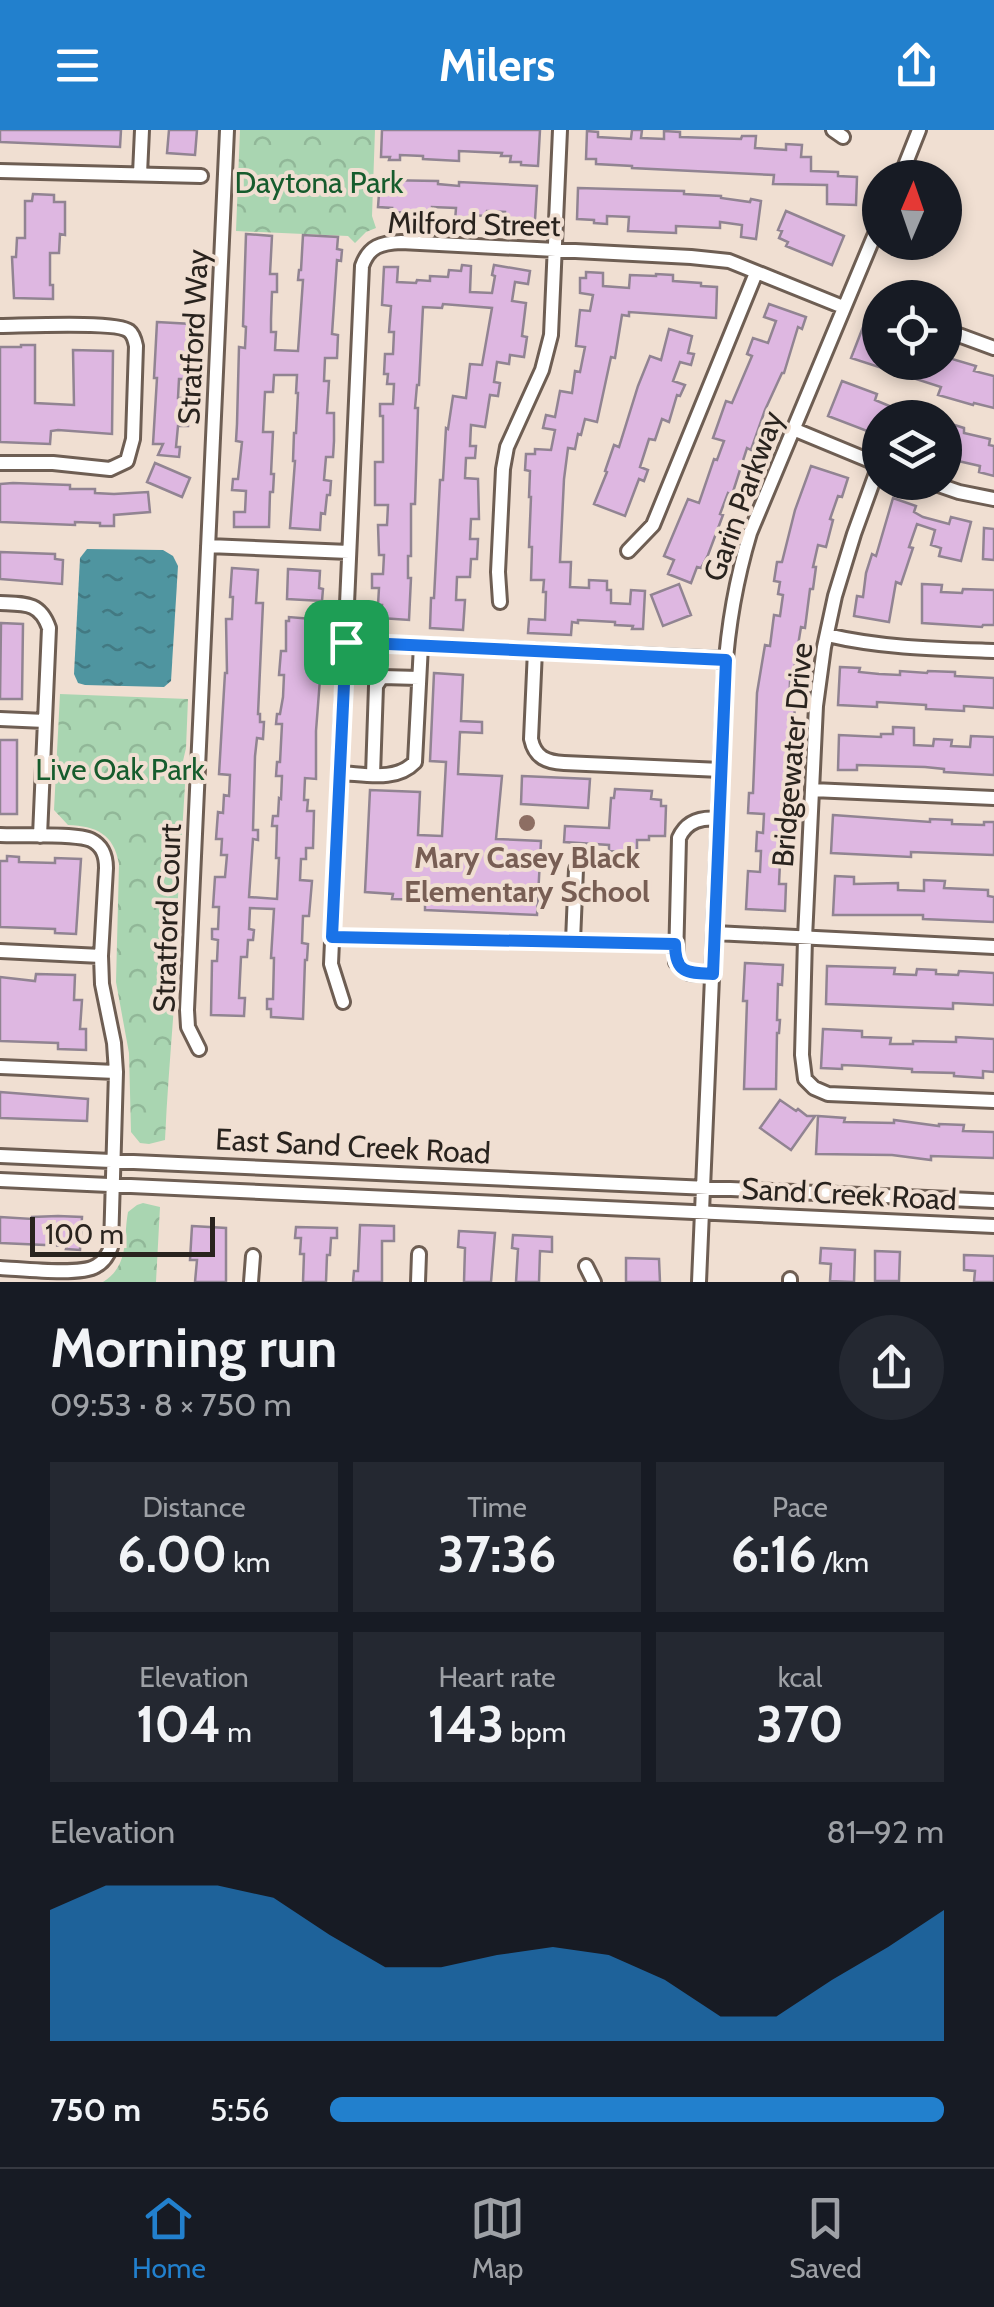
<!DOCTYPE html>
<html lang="en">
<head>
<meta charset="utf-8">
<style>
  body { margin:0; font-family:Cabin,sans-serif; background:#242831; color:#f1f3f6; height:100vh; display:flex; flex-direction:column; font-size:38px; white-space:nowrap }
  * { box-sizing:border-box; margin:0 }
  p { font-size:32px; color:#9ea1a6 }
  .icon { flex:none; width:55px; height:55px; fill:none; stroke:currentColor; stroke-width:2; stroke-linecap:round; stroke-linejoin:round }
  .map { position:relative; height:1152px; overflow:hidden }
  .panel { display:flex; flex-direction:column; background:#171b24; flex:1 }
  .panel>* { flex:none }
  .needle { width:65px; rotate:2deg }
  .tools { position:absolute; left:862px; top:30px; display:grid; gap:20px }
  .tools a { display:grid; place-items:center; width:100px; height:100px; border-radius:50%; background:#171b24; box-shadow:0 5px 15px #0003; font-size:50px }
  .scale { position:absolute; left:30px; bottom:25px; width:185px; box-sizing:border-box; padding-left:10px; border:5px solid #29231e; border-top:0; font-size:28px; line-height:35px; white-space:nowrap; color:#29231e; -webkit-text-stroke:8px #f0dfd2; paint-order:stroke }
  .pin { position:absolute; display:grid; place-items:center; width:85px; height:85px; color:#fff; margin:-42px; border-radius:20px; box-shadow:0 5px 15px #0006 }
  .round { display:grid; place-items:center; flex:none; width:105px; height:105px; border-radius:52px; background:#242831 }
  .headline { display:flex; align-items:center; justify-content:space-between; height:170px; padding:0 50px }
  h1 { font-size:55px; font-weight:800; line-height:75px }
  .metrics { display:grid; grid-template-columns:repeat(3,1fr); gap:15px; height:170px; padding:10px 50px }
  .metrics div { display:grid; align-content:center; border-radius:0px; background:#242831; text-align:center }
  .metrics b { font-size:50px; font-weight:800 }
  .metrics small { font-size:28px; font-weight:400 }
  .metrics p { font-size:28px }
  .chart { height:280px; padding:20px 50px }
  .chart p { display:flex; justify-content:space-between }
  .chart svg { width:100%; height:180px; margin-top:10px; fill:#2280cd; opacity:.7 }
  ul { padding:0 50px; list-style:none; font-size:32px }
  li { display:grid; grid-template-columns:160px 120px 1fr; align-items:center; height:75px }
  li i { height:25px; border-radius:12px; background:#2280cd }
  header { display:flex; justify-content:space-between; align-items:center; height:130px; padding:0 50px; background:#2280cd; color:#fff; font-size:45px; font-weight:800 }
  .dock { display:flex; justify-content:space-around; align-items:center; height:140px; border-top:2px solid #363941; background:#171b24; font-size:28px; color:#9ea1a6 }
  .dock a { display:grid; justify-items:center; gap:5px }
  .dock .on { color:#2280cd }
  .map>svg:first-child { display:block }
</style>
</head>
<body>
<header><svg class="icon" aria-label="menu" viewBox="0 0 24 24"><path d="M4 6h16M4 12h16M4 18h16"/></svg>Milers<svg class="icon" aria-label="share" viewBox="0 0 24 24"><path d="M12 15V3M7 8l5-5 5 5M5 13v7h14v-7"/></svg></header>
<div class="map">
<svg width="994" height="1152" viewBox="0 0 994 1152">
  <defs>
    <pattern id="park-crowns" width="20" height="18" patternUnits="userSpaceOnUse" patternTransform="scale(2.5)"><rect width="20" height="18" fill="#a9d5b1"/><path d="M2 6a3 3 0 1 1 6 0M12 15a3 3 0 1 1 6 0" fill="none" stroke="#91b798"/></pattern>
    <pattern id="water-ripples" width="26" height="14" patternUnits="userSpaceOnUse" patternTransform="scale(2.5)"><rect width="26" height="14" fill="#4f95a0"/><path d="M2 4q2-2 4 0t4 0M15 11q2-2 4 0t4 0" fill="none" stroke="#427982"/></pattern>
  </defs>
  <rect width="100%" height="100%" fill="#f0dfd2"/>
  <path fill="url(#park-crowns)" d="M240 0H375L372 86 376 98 366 102 355 113 348 106 236 101Z
    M60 564 188 569 186 618 183 631 185 655 176 799 178 809C175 876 168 943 165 1010L149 1014 140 1013 131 1002 129 923 116 852 119 734C114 704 96 696 68 695L54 680Z
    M143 1073 160 1077 156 1152H103C130 1135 123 1109 128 1082L137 1075Z"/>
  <path fill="url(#water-ripples)" d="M87 419 163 420 173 426 178 436 171 551 164 557 85 555 78 553 74 544 80 428Z"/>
  <path fill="#deb7e1" stroke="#918492" stroke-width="2.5" d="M0 0H121L120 17 0 12Z
    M169 0H197L195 25 167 23Z
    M382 0H540L538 36 521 35V32H510L511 26H501L502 23 459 21V31L423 29V26L400 25V30H389L390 27H381Z
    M632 0H642L641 8 664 9V1L680 2V7L741 9 742 6H756L755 18 786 20V14L802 15 801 27H811V41L838 42V46L857 47 856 75 827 74V55L773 54 774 45 632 38V36L596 34V29H586L587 1 598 2V7L631 9Z
    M380 50 438 51V54L459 56V52L537 56 535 90 505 88V82L487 81 486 86 470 85 469 92 455 91 456 78 432 77V91L414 90V83L391 82 392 78 378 77Z
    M578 58 684 61V64L721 66V68L750 72 751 69 761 71 756 109 741 107 742 95 720 92V98L676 96V103L628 101 629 87 607 86V94L594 93V90L577 89Z
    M33 64 54 65V72H65V105L60 104 59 123H50V155H53V169L14 168 12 127H16L17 108H25V71H32Z
    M786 81 844 106 832 135 786 116 788 112 779 108 782 101 778 100Z
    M246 104 272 106 270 144H277V162H272L271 189V202H276L275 220 298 221 303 150H298L299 140H301L303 105 338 107 337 119 342 120 341 131 337 130 332 204 338 205 337 228H325L324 251H329L327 283H334V311L333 327H326L324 350 331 351 330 365H327L325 384 321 383 320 400 290 398 295 331H293L294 303H296L298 263H296L297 245H274L273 262H265L263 302H273L271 344H274L273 362H270L269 397H234V382H245L246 361 232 360 233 349H238L242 312 236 311 237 294 239 217 245 218 246 197 243 196Z
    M462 135 471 136 470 162 492 163 495 146 492 145 494 135 530 141 528 154 515 152 512 171 526 173 522 206 527 207 524 227 510 225 509 234 497 232 494 252 500 253 498 266 490 265 485 297 471 295 470 316H476L475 328H466L465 348 478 349 479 389H471L470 409H478L477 429H471L470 447H457L456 470H465L463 500 430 498 431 468H434L440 350H443L446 298 448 299 453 266 466 268 470 234 482 235 492 178 443 174 442 178 423 177 419 255H417L415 278H418L415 374H411V426H408V448H411L409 490 381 488 382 475H378L379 458H372V444H383L384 425H379L378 395H387L388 375H375V332H383V286H380V274H393L394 254H387L388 244H384L385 224H393L394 202H389L391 176 382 175 384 137H398L397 152 416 153 417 150 430 151V146L448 147 449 140 461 141Z
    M586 142 603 143V156L629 158 630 145 656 146V144L673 145V151L701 153V156L717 157 716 188 629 182V186L622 185 615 228 611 227 597 292 585 289 581 305 578 304 575 319 568 318 564 349 560 432H571L570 457 589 458V450L607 451V460H611V473L630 474 631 460 645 461 643 499H632L633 496 615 495V492L578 490V493L572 492 571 505 528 503 529 489 545 490 546 462H543L544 450H531L532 417H529L531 367H529L530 341 525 340 526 324H535V319L551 320 555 300 543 298 546 285 555 287 560 261 572 263 575 241 580 242 585 217 576 216 580 180 590 181 593 165 580 163V148H586Z
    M769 174 806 187 802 199 798 197 784 243H782L765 280 751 320 747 318 732 365 728 363 720 384 723 385 708 425 701 438 697 437 691 453 668 444 674 430 664 426 688 369 699 373 714 329 717 330 724 311 713 308 726 271 732 273 752 226 747 224 753 208 768 213 776 191 764 187Z
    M157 192 192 194 189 249H179L178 268H185L184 283H188V296H178L176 317H180L179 327 158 325 163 314H153L157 248H154Z
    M865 192 880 198V232H948L949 228 976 236 974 241 994 246V278L974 273 973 275 938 265 941 257 851 228Z
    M669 199 692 206 688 223 694 224 691 235 680 232 673 251 685 255 680 266 677 265 669 292 662 289 655 310 649 309 640 337 648 340 644 351 639 349 625 386 594 374 607 342 605 341 614 315 619 317 638 256 650 226 661 230Z
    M21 215H35V273L74 275 73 220 113 221 112 304 58 300 51 301 50 314 0 312V217H21Z
    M842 251 877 264 875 270 918 288H880V306L828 286Z
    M945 292 964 298V303L990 309 989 315 994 316V346L979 342 980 336 945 328Z
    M155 333 190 348 182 367 147 352Z
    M811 336 848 348 842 367 838 366 830 389 833 390 826 417 818 415 813 437H816L813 459H810L805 498 801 497 792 552H790L789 576H795L791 629H788L786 664H791L790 675H782V697H786L785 713 789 714 787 734 780 733 779 754H786L785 781 746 779 748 741 760 742 761 721H756L757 702 763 703 764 684 748 683 749 663H753L757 563 765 515 770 516 774 485 780 486 783 465 778 464 780 452 774 451 777 432H782L795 380Z
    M13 353 70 355V359H95V363L114 364 148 362 150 382 114 385V396H100V393L75 392V395L0 392V354Z
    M893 368 916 376 914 382 923 387 949 394 951 387 971 392 961 431 939 426 941 418 931 415 935 400 917 394 909 417 913 418 901 454 896 452 889 492 854 486 857 466 863 467 866 443 872 424 876 426Z
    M984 398 994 399V430L983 429Z
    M0 422 55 424V429L63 430 62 454 0 449Z
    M232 438 258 440 256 473H263L258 584H260V592H264L263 609 257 608 255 626 253 700H258V710L253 709 249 767 277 769 279 728H276L277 696H272L273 686H278L279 668 281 669 282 646H276L277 632H280L282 594H276L277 584H280L283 567 284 545H279L281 521H286V491H289V487L324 490 323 504H320L318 536H321L316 601V649L305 648 304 670H308L307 681H314L313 718H306V729H301L300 750 312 751 309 786H303L302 813 308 814 307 830H305L303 889 271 887V879H267V869H273L274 828H271L274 779 250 778 249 799 254 800 253 810H248L247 827H241L239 868H245L244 886 211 885 212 831H217L218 810 212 809V799H218L219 777H213L215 747H225L227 725H221L222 709H216L218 682 223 683 224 665 229 666 230 645 219 644 225 543H227L226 489H232L233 467H230Z
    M288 439 320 441 319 458 323 459 322 471 287 469Z
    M679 454 691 485 663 496 651 465Z
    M922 454 942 455 941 462 962 463 963 459 994 460V495H983L982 497 922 493Z
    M1 493 23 494 22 569H0Z
    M840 537 860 538 859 542 879 544 900 545V541L927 543 928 541 955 542V546L994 548V578L964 576V581L926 579V575L877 572V577L838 575Z
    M434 543 463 545 461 591 482 592V603L460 602 458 644 502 646 496 709 541 711 537 785 425 780V770L392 769 393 764 365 762 370 660 420 662 418 705 442 706 446 632 430 631Z
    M893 597 914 598V615L933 616 934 609 952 610 951 616 970 617 971 606 994 607V645L944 642V639L925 637 857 635V640H838L839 605 881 607V604H893Z
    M0 610H17V684H0Z
    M522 646 590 649 588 678 521 674Z
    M615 659 652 661 651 669 661 670V676H666L665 706H649V710H637V722L609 721V715L564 712 565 696 609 698 611 668H614Z
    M833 685 930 692V689L952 690V694L984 695V692H994V725L911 722V727L831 723Z
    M7 726 19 727V732L55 733V728L81 729 76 804 55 803V799L0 797V731H7Z
    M835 746 854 747V754L898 753V760L924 761V750L945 751 944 758 988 760V766L994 767V792L923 789V785H833Z
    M745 833 783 835 782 855 778 854 777 890H780L779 903H777L776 959H744L747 871H743Z
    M827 836 895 838 894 844 916 845 917 839 936 840V844L958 845 959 841 994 843V875L953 873V879L826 874Z
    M36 844 75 845 74 870H82L80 899H86V920L58 919V913L0 911V847L35 851Z
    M823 899 862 901V907L891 908 890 914H913V911L956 912V907L994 909V942L983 941V948L954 946V943L912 942V939L864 936 842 935V939L821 938Z
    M0 962 88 969 87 991 0 988Z
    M780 970 796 981 798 979 807 986H815L791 1020 760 998Z
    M818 986 845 988 844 992 894 993V990L939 996V994L964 995 963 1001 994 1002V1028L931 1026V1030L892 1025 816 1024Z
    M58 1086 82 1087 80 1120 66 1119 67 1116 0 1113V1087L32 1089V1087Z
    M360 1095 394 1096V1111H382V1152H353L354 1141H358Z
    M192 1096 226 1098V1152H195L197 1130H190Z
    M296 1097 337 1098V1108H331L330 1125H327L326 1152H303L304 1124H300L301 1108H295Z
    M459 1101 495 1103 491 1152H464L465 1118 458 1117Z
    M513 1105 552 1107V1122L540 1121 539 1152H516L518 1119 512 1118Z
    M821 1118 855 1120 854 1152 830 1151 831 1134 820 1133Z
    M875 1121 900 1122 899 1151H875Z
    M964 1125 994 1126V1152H974L975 1141 964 1140Z
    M626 1128 659 1129 660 1152H626Z"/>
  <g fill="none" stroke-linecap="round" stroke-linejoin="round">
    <defs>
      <path id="minor" d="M833 0 843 7
        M0 41 201 46
        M140 44 142 0
        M900 48 919 0
        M0 196C21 196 117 191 129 201 133 204 135 211 136 216L133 309 127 331 110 339 53 333H0
        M945 200 994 218
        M793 299 880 335
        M879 335 854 404 835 466 824 517 816 576 805 808 802 925 805 949 814 958 828 964 994 971
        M930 352 959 362 994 369
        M208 416 349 422
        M628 421 653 395 756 143
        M500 472 498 442 503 339 507 317 542 240 551 205 560 0
        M0 473C25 474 40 472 49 498L40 706
        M827 505C882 518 937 519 994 521
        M345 512 726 529
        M535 520 531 609C535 628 547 632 564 633L721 640
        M0 589 45 591
        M340 643C365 644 396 652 415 632L421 515
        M373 645 376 556 382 547 419 548
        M812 660 994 668
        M0 705C20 706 77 703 91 710 103 716 106 726 106 738L101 826 102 854 114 913 116 942 111 1117C108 1125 104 1132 96 1136 80 1146 22 1139 0 1138
        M715 803 994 817
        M332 807 675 814
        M573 811 576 739
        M0 821 101 826
        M713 845 689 843 676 832 679 708C687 690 703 687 720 689
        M343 872 331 834 362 136C369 116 381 113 401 112L691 127 729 131 843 177
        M199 919 188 897 187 880 227 0
        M0 937 116 942
        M0 1026 994 1071
        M0 1050 994 1096
        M586 1136 594 1152
        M251 1152 253 1126
        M418 1152 419 1124
        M699 1152 725 543C728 495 736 450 750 403L880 92
        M790 1152V1149"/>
    </defs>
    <use href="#minor" stroke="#6e5e53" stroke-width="18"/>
    <use href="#minor" stroke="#fff" stroke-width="12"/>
  </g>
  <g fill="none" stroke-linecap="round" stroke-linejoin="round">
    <defs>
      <path id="route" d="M346 512 726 530 713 844C688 843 675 844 675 814L332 807Z"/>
    </defs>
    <use href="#route" stroke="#fff" stroke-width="20"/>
    <use href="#route" stroke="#1a73e8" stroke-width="12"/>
  </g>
  <circle fill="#8d6e63" stroke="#f0dfd2" stroke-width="4" cx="527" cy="693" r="10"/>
  <g text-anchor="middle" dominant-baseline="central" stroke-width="8" stroke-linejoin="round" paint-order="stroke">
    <g font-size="30" fill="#165c2d" stroke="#f0dfd2">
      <text x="319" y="52">Daytona Park</text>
      <text x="120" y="639">Live Oak Park</text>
    </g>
    <g font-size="30" fill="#29231e" stroke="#f0dfd2">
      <text transform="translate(474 94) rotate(1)">Milford Street</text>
      <text transform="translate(193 207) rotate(-87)">Stratford Way</text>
      <text transform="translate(743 366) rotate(-70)">Garin Parkway</text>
      <text transform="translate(792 625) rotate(-85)">Bridgewater Drive</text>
      <text transform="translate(167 788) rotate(-88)">Stratford Court</text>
      <text transform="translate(353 1016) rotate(3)">East Sand Creek Road</text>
      <text transform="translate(849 1064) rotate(3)">Sand Creek Road</text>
    </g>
    <g font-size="30" font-weight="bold" fill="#785e54" stroke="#f0dfd2">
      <text x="527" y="727">Mary Casey Black<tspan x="527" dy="34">Elementary School</tspan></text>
    </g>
  </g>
</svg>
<div class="tools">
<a><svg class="needle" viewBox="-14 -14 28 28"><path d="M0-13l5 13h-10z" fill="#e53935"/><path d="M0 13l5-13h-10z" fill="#9ea1a6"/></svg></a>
<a><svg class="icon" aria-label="locate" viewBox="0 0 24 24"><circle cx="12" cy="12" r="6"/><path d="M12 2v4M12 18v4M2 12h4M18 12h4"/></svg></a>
<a><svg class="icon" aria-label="layers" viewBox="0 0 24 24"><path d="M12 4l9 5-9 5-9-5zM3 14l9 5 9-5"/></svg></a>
</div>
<div class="scale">100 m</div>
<div class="pin" style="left:346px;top:512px;background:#1e9e55"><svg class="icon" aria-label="arrive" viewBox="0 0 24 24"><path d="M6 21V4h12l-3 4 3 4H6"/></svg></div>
</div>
<section class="panel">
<div class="headline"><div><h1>Morning run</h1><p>09:53 · 8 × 750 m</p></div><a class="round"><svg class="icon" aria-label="share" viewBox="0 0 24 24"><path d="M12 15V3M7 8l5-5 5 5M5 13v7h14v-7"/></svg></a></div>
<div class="metrics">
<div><p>Distance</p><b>6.00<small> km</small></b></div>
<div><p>Time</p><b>37:36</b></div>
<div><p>Pace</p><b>6:16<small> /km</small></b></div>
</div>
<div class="metrics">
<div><p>Elevation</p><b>104<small> m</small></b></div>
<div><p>Heart rate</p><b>143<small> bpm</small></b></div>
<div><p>kcal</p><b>370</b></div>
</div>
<div class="chart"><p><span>Elevation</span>81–92 m</p>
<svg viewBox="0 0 160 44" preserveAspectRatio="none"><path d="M0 44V12L10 6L20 6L30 6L40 9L50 18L60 26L70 26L80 23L90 21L100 23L110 29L120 38L130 38L140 29L150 21L160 12V44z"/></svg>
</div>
<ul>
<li><b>750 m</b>5:56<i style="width:100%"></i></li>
</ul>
</section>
<nav class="dock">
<a class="on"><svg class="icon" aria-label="home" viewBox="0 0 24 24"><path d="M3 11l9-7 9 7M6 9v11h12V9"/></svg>Home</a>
<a><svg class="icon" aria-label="map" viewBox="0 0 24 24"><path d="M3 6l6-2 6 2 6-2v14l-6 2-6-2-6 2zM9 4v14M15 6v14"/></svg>Map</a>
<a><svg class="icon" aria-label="saved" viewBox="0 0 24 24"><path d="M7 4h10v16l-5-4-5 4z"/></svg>Saved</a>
</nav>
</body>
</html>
